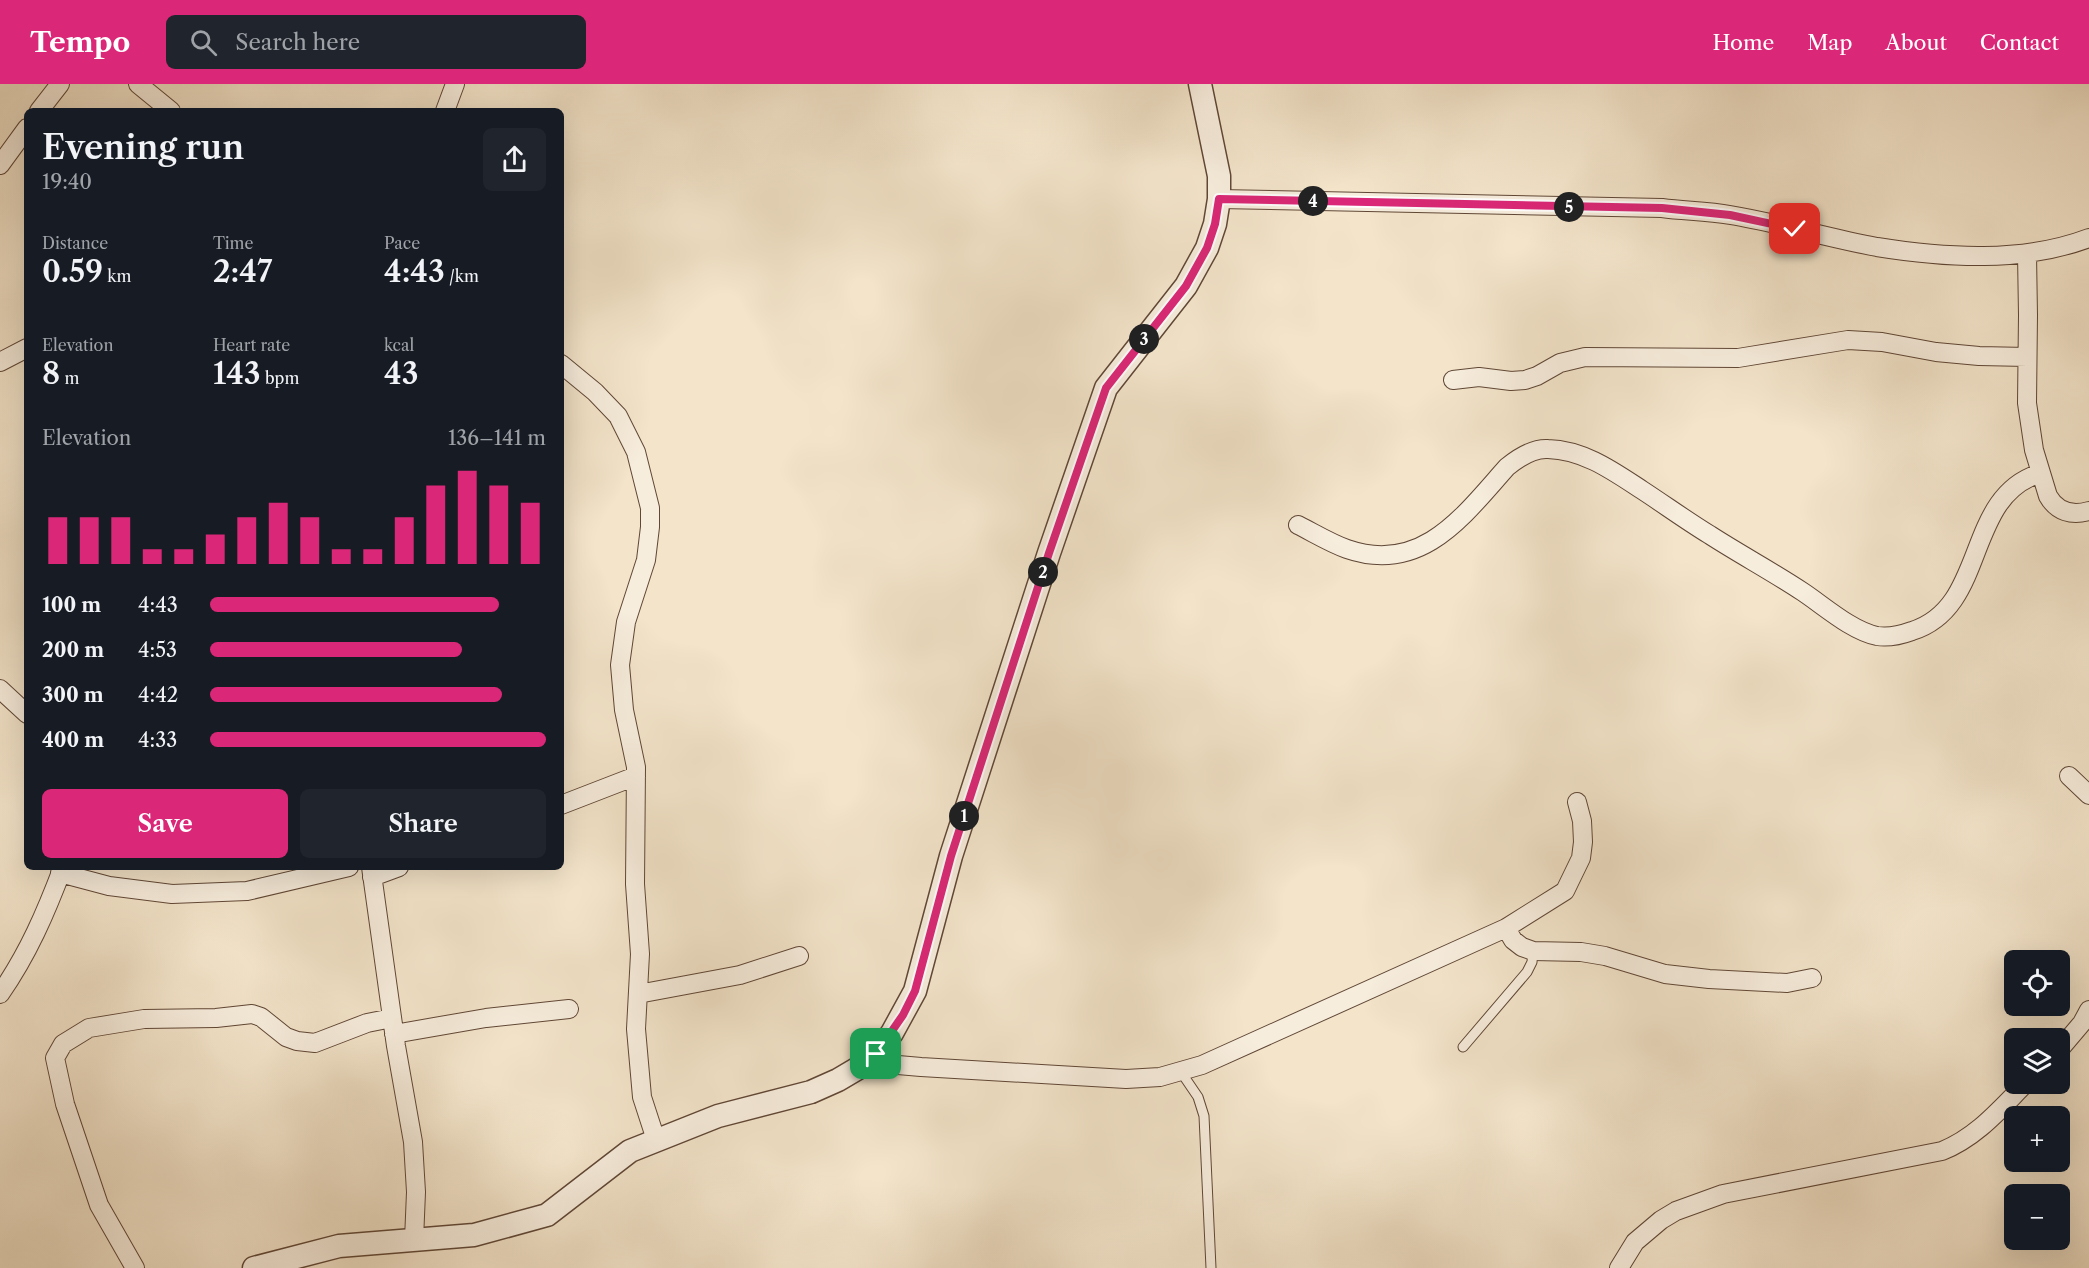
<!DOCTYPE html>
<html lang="en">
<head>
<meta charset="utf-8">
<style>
  body { margin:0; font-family:"Libre Caslon Text",serif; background:#20242c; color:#f1f3f6; height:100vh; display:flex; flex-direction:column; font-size:22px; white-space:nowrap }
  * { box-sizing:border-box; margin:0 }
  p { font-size:20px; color:#9ea1a6 }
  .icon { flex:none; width:33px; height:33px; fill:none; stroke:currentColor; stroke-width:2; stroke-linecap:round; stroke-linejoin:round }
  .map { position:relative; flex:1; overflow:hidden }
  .panel { position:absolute; left:24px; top:24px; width:540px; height:762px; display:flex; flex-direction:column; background:#171b24; border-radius:9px; box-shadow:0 6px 24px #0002 }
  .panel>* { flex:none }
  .buttons { position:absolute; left:2004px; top:866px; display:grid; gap:12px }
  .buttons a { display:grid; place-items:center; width:66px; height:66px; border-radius:9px; background:#171b24; box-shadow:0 6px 24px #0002; font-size:30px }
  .pin { position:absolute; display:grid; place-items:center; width:51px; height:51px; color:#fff; margin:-26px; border-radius:12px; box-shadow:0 3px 9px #0006 }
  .km { position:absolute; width:30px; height:30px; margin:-15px; border-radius:50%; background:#222; color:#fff; font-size:16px; line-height:30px; text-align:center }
  .round { display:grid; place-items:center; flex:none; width:63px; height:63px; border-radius:9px; background:#20242c }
  .summary { display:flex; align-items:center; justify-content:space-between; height:102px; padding:0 18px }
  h1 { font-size:33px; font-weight:600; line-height:45px }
  .figures { display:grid; grid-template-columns:repeat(3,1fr); gap:9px; height:102px; padding:6px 18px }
  .figures div { display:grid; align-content:center }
  .figures b { font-size:30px; font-weight:600 }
  .figures small { font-size:16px; font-weight:400 }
  .figures p { font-size:16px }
  .chart { height:168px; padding:12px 18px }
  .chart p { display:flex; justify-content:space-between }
  .chart svg { width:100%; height:108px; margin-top:6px; stroke:#db2777; stroke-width:6 }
  .cta { display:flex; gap:12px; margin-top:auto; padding:12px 18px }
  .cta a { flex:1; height:69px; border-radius:9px; background:#db2777; color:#fff; font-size:24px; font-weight:600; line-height:69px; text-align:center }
  .cta a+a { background:#20242c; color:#f1f3f6 }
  ul { padding:0 18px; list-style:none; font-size:20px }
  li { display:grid; grid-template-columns:96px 72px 1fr; align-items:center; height:45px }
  li i { height:15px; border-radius:8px; background:#db2777 }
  header { display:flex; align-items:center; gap:36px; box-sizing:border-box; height:84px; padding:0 30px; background:#db2777; color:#fff }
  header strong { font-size:28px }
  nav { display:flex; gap:33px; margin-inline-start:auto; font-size:21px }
  .search { width:420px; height:54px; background:#20242c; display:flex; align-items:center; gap:15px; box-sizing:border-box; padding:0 21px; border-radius:9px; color:#9ea1a6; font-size:22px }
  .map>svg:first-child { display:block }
</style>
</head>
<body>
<header>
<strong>Tempo</strong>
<div class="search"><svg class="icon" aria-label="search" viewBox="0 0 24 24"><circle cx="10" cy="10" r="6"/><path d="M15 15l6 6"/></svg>Search here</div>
<nav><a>Home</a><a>Map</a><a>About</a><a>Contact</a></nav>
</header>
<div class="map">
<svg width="2089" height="1184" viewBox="0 0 2089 1184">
  <rect width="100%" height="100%" fill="#f3e4ca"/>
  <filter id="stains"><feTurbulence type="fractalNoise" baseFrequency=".00333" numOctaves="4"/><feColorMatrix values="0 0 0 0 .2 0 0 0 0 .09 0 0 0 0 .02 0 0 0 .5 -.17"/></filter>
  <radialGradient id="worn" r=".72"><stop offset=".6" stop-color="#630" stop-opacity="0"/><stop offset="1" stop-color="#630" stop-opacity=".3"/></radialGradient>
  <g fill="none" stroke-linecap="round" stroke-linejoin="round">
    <defs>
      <path id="service" d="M1463 963 1527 888 1532 878 1533 867
        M1181 988 1198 1013 1204 1032 1211 1184"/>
      <path id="minor" d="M138 0 171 27
        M39 27 60 0
        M445 27 455 0
        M0 81 27 44
        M1219 115 1662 124C1684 127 1707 127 1730 131 1779 139 1828 154 1877 163 1946 174 2023 179 2089 154
        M2027 170 2028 231 2027 319 2034 366 2048 412C2057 428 2072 432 2089 427
        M0 278 27 264
        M561 280 595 308 618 332 636 368 650 424V443L646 476 626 538 620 581 624 626 636 683 635 800 640 870 636 945 642 1013 656 1056
        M1453 296 1479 293 1511 297 1525 296 1537 292 1560 279 1585 273 1738 274 1848 256 1882 258 1936 268 1979 272 2027 273
        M1298 441C1314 449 1330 459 1347 465 1422 491 1464 431 1507 383 1518 374 1533 364 1548 365 1584 366 1613 387 1642 406 1665 421 1687 437 1710 451 1741 471 1773 488 1803 508 1824 522 1852 547 1877 552 1889 554 1901 551 1912 547 1989 523 1963 412 2041 389
        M0 605 27 630
        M2069 692 2089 711
        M561 721 636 692
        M371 783 396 962 413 1058 416 1108 414 1156
        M60 789 109 802 172 810 247 807 349 783
        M372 793 399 783
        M1506 844 1513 856 1522 863 1533 867 1581 868 1605 872 1665 890 1709 895 1787 899 1812 894
        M0 910C28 870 46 828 63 783
        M638 910 740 891 799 872
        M394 950 486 934 569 925
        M2060 965 2082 939 2089 926
        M876 970 898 981 921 983 1126 995 1160 993 1202 981 1506 844 1565 807 1581 774 1583 758 1582 737 1577 718
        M135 1184 99 1121 65 1020 55 974 63 960 89 944 144 935 216 934 252 930 261 933 286 953 297 957 315 959 367 939 392 934
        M1619 1184 1635 1158 1661 1136 1676 1127 1723 1110 1942 1067C1977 1053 2000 1025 2026 999"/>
      <path id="tertiary" d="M254 1184 339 1162 474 1151 547 1131 630 1067 718 1032 811 1008 838 996 860 983 876 970 892 949 915 907 951 772 1049 469 1106 304 1186 202 1207 164 1215 140 1219 115V92L1200 0"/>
    </defs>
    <use href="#service" stroke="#604736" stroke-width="11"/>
    <use href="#minor" stroke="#604736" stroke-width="20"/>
    <use href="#tertiary" stroke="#604736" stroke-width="25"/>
    <use href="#service" stroke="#f7eddd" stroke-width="9"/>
    <use href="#minor" stroke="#f7eddd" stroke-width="18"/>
    <use href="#tertiary" stroke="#f7eddd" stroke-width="22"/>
  </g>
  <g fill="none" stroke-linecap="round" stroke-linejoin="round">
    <defs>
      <path id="route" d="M876 970 903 931 915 907 951 772 1049 469 1106 304 1186 202 1207 164 1215 140 1219 115 1662 124 1730 131 1795 145"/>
    </defs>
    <use href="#route" stroke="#fff" stroke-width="12"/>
    <use href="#route" stroke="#db2777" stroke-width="8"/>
  </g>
  <rect width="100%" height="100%" filter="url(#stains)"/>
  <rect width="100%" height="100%" fill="url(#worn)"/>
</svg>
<div class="buttons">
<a><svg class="icon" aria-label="locate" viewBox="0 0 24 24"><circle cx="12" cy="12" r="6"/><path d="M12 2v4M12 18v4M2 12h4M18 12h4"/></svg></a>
<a><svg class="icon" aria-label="layers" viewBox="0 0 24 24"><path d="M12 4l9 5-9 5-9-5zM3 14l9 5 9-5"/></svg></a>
<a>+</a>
<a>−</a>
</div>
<div class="pin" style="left:876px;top:970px;background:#1e9e55"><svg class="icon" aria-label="arrive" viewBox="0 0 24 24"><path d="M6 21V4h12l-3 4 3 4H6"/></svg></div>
<div class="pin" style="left:1795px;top:145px;background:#d93025"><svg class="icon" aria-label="check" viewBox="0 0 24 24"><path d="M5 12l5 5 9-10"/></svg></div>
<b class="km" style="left:964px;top:732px">1</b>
<b class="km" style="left:1043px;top:488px">2</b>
<b class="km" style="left:1144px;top:255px">3</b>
<b class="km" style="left:1313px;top:117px">4</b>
<b class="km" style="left:1569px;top:123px">5</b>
<section class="panel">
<div class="summary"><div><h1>Evening run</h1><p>19:40</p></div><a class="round"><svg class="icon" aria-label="share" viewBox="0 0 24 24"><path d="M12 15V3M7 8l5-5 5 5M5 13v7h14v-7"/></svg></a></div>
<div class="figures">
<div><p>Distance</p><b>0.59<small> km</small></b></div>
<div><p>Time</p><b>2:47</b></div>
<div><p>Pace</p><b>4:43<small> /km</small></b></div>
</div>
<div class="figures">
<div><p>Elevation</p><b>8<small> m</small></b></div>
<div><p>Heart rate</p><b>143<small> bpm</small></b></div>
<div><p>kcal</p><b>43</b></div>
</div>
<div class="chart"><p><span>Elevation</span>136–141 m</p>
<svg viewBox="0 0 160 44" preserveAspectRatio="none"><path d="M5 44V25M15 44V25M25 44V25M35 44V38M45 44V38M55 44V32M65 44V25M75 44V19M85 44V25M95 44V38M105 44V38M115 44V25M125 44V12M135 44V6M145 44V12M155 44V19"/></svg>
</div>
<ul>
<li><b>100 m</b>4:43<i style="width:86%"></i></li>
<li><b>200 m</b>4:53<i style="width:75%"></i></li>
<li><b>300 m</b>4:42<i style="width:87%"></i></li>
<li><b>400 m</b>4:33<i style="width:100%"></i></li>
</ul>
<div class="cta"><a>Save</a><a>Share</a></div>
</section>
</div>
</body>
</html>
